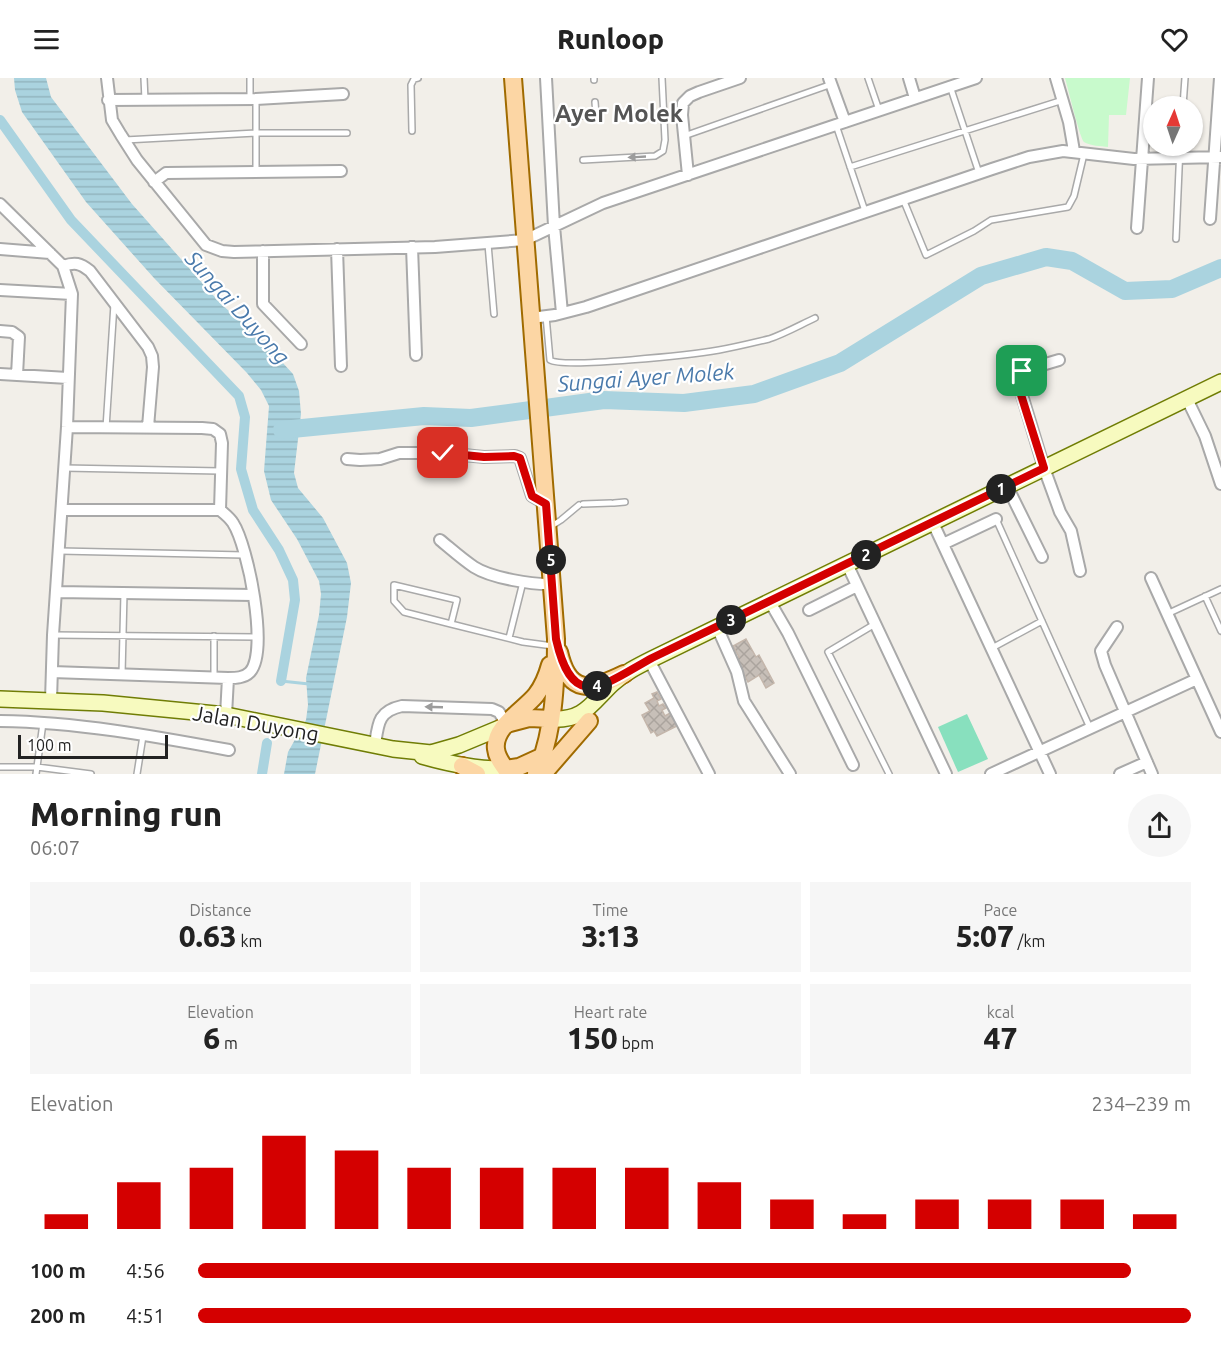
<!DOCTYPE html>
<html lang="en">
<head>
<meta charset="utf-8">
<style>
  body { margin:0; font-family:Ubuntu,sans-serif; background:#f6f6f6; color:#222; height:100vh; display:flex; flex-direction:column; font-size:22px; white-space:nowrap }
  * { box-sizing:border-box; margin:0 }
  p { font-size:20px; color:#767676 }
  .icon { flex:none; width:33px; height:33px; fill:none; stroke:currentColor; stroke-width:2; stroke-linecap:round; stroke-linejoin:round }
  .map { position:relative; height:696px; overflow:hidden }
  .sheet { display:flex; flex-direction:column; background:#fff; flex:1 }
  .sheet>* { flex:none }
  .needle { width:39px; rotate:3deg }
  .fabs { position:absolute; left:1143px; top:18px; display:grid; gap:12px }
  .fabs a { display:grid; place-items:center; width:60px; height:60px; border-radius:50%; background:#fff; box-shadow:0 2px 4px #0004; font-size:30px }
  .scale { position:absolute; left:18px; bottom:15px; width:150px; box-sizing:border-box; padding-left:6px; border:3px solid #222; border-top:0; font-size:16px; line-height:21px; white-space:nowrap; color:#222; -webkit-text-stroke:4px #fff; paint-order:stroke }
  .pin { position:absolute; display:grid; place-items:center; width:51px; height:51px; color:#fff; margin:-26px; border-radius:12px; box-shadow:0 3px 9px #0006 }
  .km { position:absolute; width:30px; height:30px; margin:-15px; border-radius:50%; background:#222; color:#fff; font-size:16px; line-height:30px; text-align:center }
  .round { display:grid; place-items:center; flex:none; width:63px; height:63px; border-radius:32px; background:#f6f6f6 }
  .summary { display:flex; align-items:center; justify-content:space-between; height:102px; padding:0 30px }
  h1 { font-size:33px; font-weight:800; line-height:45px }
  .figures { display:grid; grid-template-columns:repeat(3,1fr); gap:9px; height:102px; padding:6px 30px }
  .figures div { display:grid; align-content:center; border-radius:0px; background:#f6f6f6; text-align:center }
  .figures b { font-size:30px; font-weight:800 }
  .figures small { font-size:16px; font-weight:400 }
  .figures p { font-size:16px }
  .chart { height:168px; padding:12px 30px }
  .chart p { display:flex; justify-content:space-between }
  .chart svg { width:100%; height:108px; margin-top:6px; stroke:#d40000; stroke-width:6 }
  ul { padding:0 30px; list-style:none; font-size:20px }
  li { display:grid; grid-template-columns:96px 72px 1fr; align-items:center; height:45px }
  li i { height:15px; border-radius:8px; background:#d40000 }
  header { display:flex; justify-content:space-between; align-items:center; height:78px; padding:0 30px; background:#fff; font-size:27px; font-weight:800 }
  .map>svg:first-child { display:block }
</style>
</head>
<body>
<header><svg class="icon" aria-label="menu" viewBox="0 0 24 24"><path d="M4 6h16M4 12h16M4 18h16"/></svg>Runloop<svg class="icon" aria-label="heart" viewBox="0 0 24 24"><path d="M12 20l-8-8c-3-5 5-10 8-4 3-6 11-1 8 4z"/></svg></header>
<div class="map">
<svg width="1221" height="696" viewBox="0 0 1221 696">
  <defs>
    <pattern id="water-rules" width="6" height="5" patternUnits="userSpaceOnUse" patternTransform="scale(1.5)"><rect width="6" height="5" fill="#aad3df"/><path d="M0 2.5h6" fill="none" stroke="#92b5bf"/></pattern>
    <pattern id="building-cross-hatch" width="8" height="8" patternUnits="userSpaceOnUse" patternTransform="scale(1.5)"><rect width="8" height="8" fill="#c7bfb8"/><path d="M0 0l8 8M0 8l8-8" fill="none" stroke="#aba49e"/></pattern>
  </defs>
  <rect width="100%" height="100%" fill="#f2efe9"/>
  <path fill="#c8facc" d="M1065 0H1130L1126 37H1109L1108 69C1101 68 1090 68 1084 64 1080 61 1068 10 1065 0Z"/>
  <path fill="#88e0be" d="M967 636 988 681 958 694 938 649Z"/>
  <path fill="url(#water-rules)" d="M14 0H46L51 19 132 126 221 226 260 260 293 296 299 313 301 336 294 395 298 410 323 440 347 485 351 505 347 539 315 696H284L288 674 306 642 308 627 306 600 319 537 321 516 319 503 297 461 271 422 264 393 269 328 261 312 247 295 154 200 86 124 22 34 15 12Z"/>
  <g fill="none" stroke-linecap="round" stroke-linejoin="round">
    <path stroke="#aad3df" stroke-width="3" d="M281 603 309 606"/>
    <path stroke="#aad3df" stroke-width="10" d="M0 42 71 142 239 318 245 339 241 391 253 432 279 472 293 502 295 522 281 603
      M262 696 267 665"/>
    <path stroke="#aad3df" stroke-width="18" d="M282 352 424 338 471 340 604 322 684 325 754 316 840 285 981 198 1046 179 1072 183 1125 213 1172 211 1221 190"/>
  </g>
  <path fill="url(#building-cross-hatch)" stroke="#c4b6ab" stroke-width="1.5" d="M746 561 756 579 759 577 774 605 766 610 759 597 748 604 736 580 739 579 733 568Z
    M657 614 661 621 657 623 659 628 663 626 666 630 662 632 665 638 670 635 677 648 657 658 654 653 651 655 642 637 650 633 645 625 654 620 652 616Z"/>
  <g fill="none" stroke-linecap="round" stroke-linejoin="round">
    <defs>
      <path id="lane" d="M144 0 145 22
        M250 0V21
        M594 0V2
        M868 0 879 32
        M950 8 979 95
        M1183 28 1185 0
        M581 38 596 37 595 24
        M836 47 865 133
        M412 53 411 7 414 1 418 0
        M684 58 832 6
        M125 62 256 55H347
        M583 82 655 78 663 73 665 62 662 0
        M850 89 1063 22
        M256 94V21
        M903 121 926 177 974 153 991 142 1068 129 1074 118 1084 76
        M1176 161 1180 68
        M488 166 494 236
        M546 238 550 282C564 291 696 276 719 272 736 269 752 265 769 261 784 256 800 247 815 240
        M106 350 114 226
        M64 390 220 393
        M614 425 625 424
        M583 426 611 425
        M996 441 1090 650
        M550 449 561 442 579 427
        M60 473 244 477
        M1205 518 1221 553
        M1167 536 1221 511
        M451 546 404 534 394 523V507L457 522 451 546 523 564 553 568
        M875 546 828 574 889 696
        M53 557 257 559
        M509 560 523 504
        M992 570 1042 543
        M122 596 124 515
        M214 599V558
        M0 689H37L91 696
        M36 696 43 645
        M137 696 143 658"/>
      <path id="street" d="M107 0 112 42 121 57 137 82 206 167 222 173 234 174 435 169 525 162 603 125 976 0
        M546 0 554 148 562 235
        M829 0 845 44
        M909 0 915 20
        M1056 0 1069 44 1074 73
        M108 22 256 21 343 16
        M688 97 682 37 683 25 690 18 699 14 740 0
        M154 104 166 95 341 93
        M0 126 63 188 72 216 67 349 53 557 51 622
        M1210 141 1220 0
        M1137 150 1148 0
        M412 169 416 277
        M0 171 50 175
        M337 171 341 288
        M263 173V226L301 266
        M63 188C75 184 80 185 90 193L148 269 152 278 153 289 148 349
        M0 212 72 216
        M531 240 555 237 586 229 992 91 1029 79 1063 73 1134 81 1221 79
        M0 253 12 254 19 259 17 297
        M1059 282 1022 293 1019 297 1018 304 1044 390 1060 434 1071 453 1080 493
        M0 296 68 300
        M1187 321 1205 358 1221 406
        M67 349 202 350 213 351 220 356 222 365 220 432C225 436 230 440 233 445 248 468 269 573 250 594 244 600 236 600 228 600L226 637
        M347 381 360 382 380 381 399 375H443L484 379 515 378 520 380 532 418 546 426
        M1007 408 1042 479
        M62 432H220
        M933 445 1050 696
        M440 462C451 471 462 481 474 489 491 500 533 507 553 506
        M943 466 996 441
        M847 486 946 696
        M1151 500 1221 654
        M57 514 253 517
        M770 524 788 555 853 687
        M809 532 857 508
        M717 549 737 594 744 623 790 696
        M1117 549 1101 573 1105 587 1152 696
        M649 582 709 696
        M52 594 228 600
        M0 643C77 644 153 658 229 672
        M375 667C378 646 378 633 402 628L492 631 499 634 507 647
        M991 696 1197 601
        M1120 696 1147 684"/>
      <path id="secondary" d="M0 621 103 625 226 637 393 671 431 675 459 667 507 647
        M551 641C584 643 591 626 612 606 624 595 638 588 652 581L1221 304
        M422 678C450 686 477 692 506 691"/>
      <path id="primary" d="M513 0 556 561C556 606 554 654 536 696
        M559 574C569 618 591 612 624 596
        M510 645 529 640 551 641
        M462 688 477 696
        M506 691 519 689 543 678
        M509 696C504 688 497 681 496 671 493 649 524 632 536 617 543 608 547 598 550 587
        M543 696 589 643"/>
    </defs>
    <use href="#lane" stroke="#a9a9a9" stroke-width="8"/>
    <use href="#street" stroke="#a9a9a9" stroke-width="14"/>
    <use href="#secondary" stroke="#707d05" stroke-width="18"/>
    <use href="#primary" stroke="#a06b00" stroke-width="20"/>
    <use href="#lane" stroke="#fff" stroke-width="5"/>
    <use href="#street" stroke="#fff" stroke-width="10"/>
    <use href="#secondary" stroke="#f7fabf" stroke-width="15"/>
    <use href="#primary" stroke="#fcd6a4" stroke-width="16"/>
  </g>
  <defs><path id="oneway-solid" d="M-6-.8H1V-3.2L6.5 0L1 3.2V.8H-6Z" transform="scale(1.5)"/></defs>
  <g fill="#9c9c9c">
    <use href="#oneway-solid" transform="translate(637 79) rotate(177)"/>
    <use href="#oneway-solid" transform="translate(434 629) rotate(-178)"/>
  </g>
  <g fill="none" stroke-linecap="round" stroke-linejoin="round">
    <defs>
      <path id="route" d="M443 375 484 379 514 378 520 380 532 418 546 426 556 561C573 636 603 607 652 580L1044 390 1017 304 1018 297 1022 293"/>
    </defs>
    <use href="#route" stroke="#fff" stroke-width="12"/>
    <use href="#route" stroke="#d40000" stroke-width="8"/>
  </g>
  <g text-anchor="middle" dominant-baseline="central" stroke-width="4.5" stroke-linejoin="round" paint-order="stroke">
    <g font-size="21" fill="#222" stroke="#fff">
      <text transform="translate(256 645) rotate(10)">Jalan Duyong</text>
    </g>
    <g font-size="22" font-style="italic" fill="#4a7aab" stroke="#fff">
      <text transform="translate(238 229) rotate(48)">Sungai Duyong</text>
      <text transform="translate(646 299) rotate(-4)">Sungai Ayer Molek</text>
    </g>
    <g font-size="24" font-weight="bold" fill="#555" stroke="#fff">
      <text x="619" y="35">Ayer Molek</text>
    </g>
  </g>
</svg>
<div class="fabs">
<a><svg class="needle" viewBox="-14 -14 28 28"><path d="M0-13l5 13h-10z" fill="#e53935"/><path d="M0 13l5-13h-10z" fill="#767676"/></svg></a>
</div>
<div class="scale">100 m</div>
<div class="pin" style="left:1022px;top:293px;background:#1e9e55"><svg class="icon" aria-label="arrive" viewBox="0 0 24 24"><path d="M6 21V4h12l-3 4 3 4H6"/></svg></div>
<div class="pin" style="left:443px;top:375px;background:#d93025"><svg class="icon" aria-label="check" viewBox="0 0 24 24"><path d="M5 12l5 5 9-10"/></svg></div>
<b class="km" style="left:1001px;top:411px">1</b>
<b class="km" style="left:866px;top:477px">2</b>
<b class="km" style="left:731px;top:542px">3</b>
<b class="km" style="left:597px;top:608px">4</b>
<b class="km" style="left:551px;top:482px">5</b>
</div>
<section class="sheet">
<div class="summary"><div><h1>Morning run</h1><p>06:07</p></div><a class="round"><svg class="icon" aria-label="share" viewBox="0 0 24 24"><path d="M12 15V3M7 8l5-5 5 5M5 13v7h14v-7"/></svg></a></div>
<div class="figures">
<div><p>Distance</p><b>0.63<small> km</small></b></div>
<div><p>Time</p><b>3:13</b></div>
<div><p>Pace</p><b>5:07<small> /km</small></b></div>
</div>
<div class="figures">
<div><p>Elevation</p><b>6<small> m</small></b></div>
<div><p>Heart rate</p><b>150<small> bpm</small></b></div>
<div><p>kcal</p><b>47</b></div>
</div>
<div class="chart"><p><span>Elevation</span>234–239 m</p>
<svg viewBox="0 0 160 44" preserveAspectRatio="none"><path d="M5 44V38M15 44V25M25 44V19M35 44V6M45 44V12M55 44V19M65 44V19M75 44V19M85 44V19M95 44V25M105 44V32M115 44V38M125 44V32M135 44V32M145 44V32M155 44V38"/></svg>
</div>
<ul>
<li><b>100 m</b>4:56<i style="width:94%"></i></li>
<li><b>200 m</b>4:51<i style="width:100%"></i></li>
</ul>
</section>
</body>
</html>
